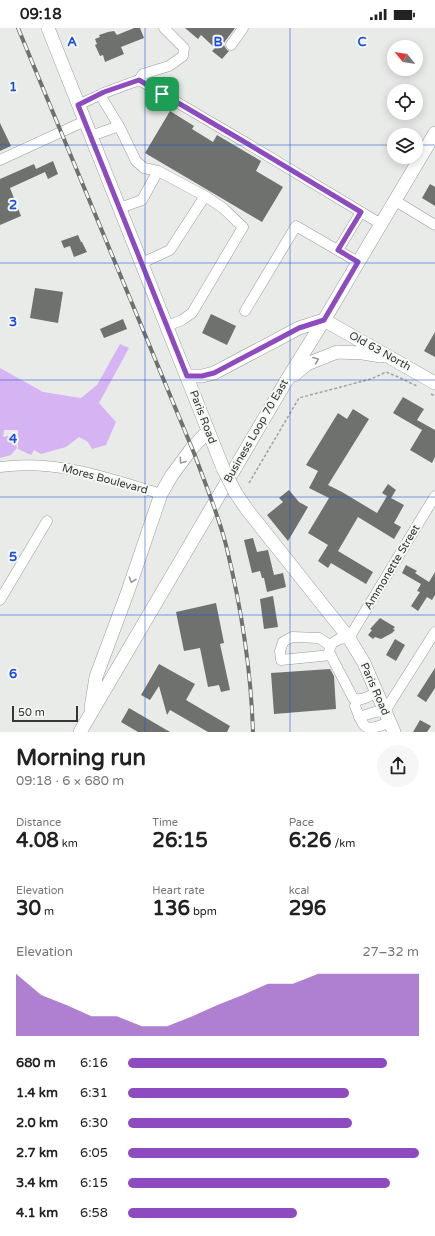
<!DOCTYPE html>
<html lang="en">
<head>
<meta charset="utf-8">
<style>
  body { margin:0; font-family:"Varela Round",sans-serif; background:#f6f6f6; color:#222; height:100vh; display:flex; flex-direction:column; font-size:15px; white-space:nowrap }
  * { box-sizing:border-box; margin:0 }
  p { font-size:13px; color:#767676 }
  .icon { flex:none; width:22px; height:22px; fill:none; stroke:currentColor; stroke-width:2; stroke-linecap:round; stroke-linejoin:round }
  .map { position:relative; height:704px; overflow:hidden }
  .panel { display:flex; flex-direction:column; background:#fff; flex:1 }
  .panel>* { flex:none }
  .needle { width:26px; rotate:300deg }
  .tools { position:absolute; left:387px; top:12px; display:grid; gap:8px }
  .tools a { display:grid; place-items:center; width:36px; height:36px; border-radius:50%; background:#fff; box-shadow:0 2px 10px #0003; font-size:20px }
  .scale { position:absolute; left:12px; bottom:10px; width:66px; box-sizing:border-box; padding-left:4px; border:2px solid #353635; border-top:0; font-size:11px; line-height:14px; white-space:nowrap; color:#353635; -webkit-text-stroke:3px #f5f9f5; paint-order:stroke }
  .pin { position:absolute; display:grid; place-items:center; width:34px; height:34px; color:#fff; margin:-17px; border-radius:8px; box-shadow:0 2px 6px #0006 }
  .round { display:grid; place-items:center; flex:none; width:42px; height:42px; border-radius:21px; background:#f6f6f6 }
  .headline { display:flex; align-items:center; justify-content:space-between; height:68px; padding:0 16px }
  h1 { font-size:22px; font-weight:800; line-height:30px }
  .figures { display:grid; grid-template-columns:repeat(3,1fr); gap:6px; height:68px; padding:4px 16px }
  .figures div { display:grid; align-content:center }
  .figures b { font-size:20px; font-weight:800 }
  .figures small { font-size:11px; font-weight:400 }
  .figures p { font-size:11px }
  .chart { height:112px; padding:8px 16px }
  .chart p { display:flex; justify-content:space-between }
  .chart svg { width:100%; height:72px; margin-top:4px; fill:#8e4bbf; opacity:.7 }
  ul { padding:0 16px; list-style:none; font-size:13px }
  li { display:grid; grid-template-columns:64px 48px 1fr; align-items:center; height:30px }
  li i { height:10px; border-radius:5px; background:#8e4bbf }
  .status { display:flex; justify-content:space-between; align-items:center; height:28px; padding:0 20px; background:#fff; direction:ltr }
  .status svg { height:11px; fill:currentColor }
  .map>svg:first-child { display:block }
</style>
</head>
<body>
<div class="status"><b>09:18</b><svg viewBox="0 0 49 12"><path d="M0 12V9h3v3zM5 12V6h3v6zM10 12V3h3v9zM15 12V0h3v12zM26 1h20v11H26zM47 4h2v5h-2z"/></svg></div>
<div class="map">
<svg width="435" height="704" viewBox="0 0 435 704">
  <rect width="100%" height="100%" fill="#e8ebe8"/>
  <path fill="#d6b4f4" d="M120 316 129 320 99 375 116 394 106 417 92 421 88 414 79 409 66 419 41 426 34 422 31 427 18 421V402H4L3 409 14 407 17 420 11 427 0 430V340L43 364 81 370 97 357Z"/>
  <path fill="#6e716e" d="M134 0H140L144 10 121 19 124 26 105 34 103 27 100 28 95 17 97 16 95 11 100 9 99 7 108 4 114 3 117 7Z
    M185 0H235L223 16 227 22 229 23 222 31 212 23 215 20 201 7 198 11Z
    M170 83 194 98 192 101 213 114 217 107 261 133 256 143 283 159 262 194 145 125Z
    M0 95 11 118 0 123Z
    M53 133 58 146 48 151 45 144 10 160 21 188 0 197V151L34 136 36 141Z
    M430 156 435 159V178L422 170Z
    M78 207 81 214H82L87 224 74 229 70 218 64 220 61 213Z
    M35 260 63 264 58 295 30 290Z
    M211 286 236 298 227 317 202 305Z
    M123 291 127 301 104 310 100 301Z
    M435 304V329L424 323Z
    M403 369 424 381 417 392 435 402V429L432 435 410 422 422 402 393 385Z
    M353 381 369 391 328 457 342 464 377 485 387 468 382 465 388 456 396 462 391 470 404 477 394 495 401 499 394 511 358 489 338 523 373 544 366 556 331 535 328 540 318 533 328 517 308 505 329 470 309 460 318 443 306 437 338 385 347 391Z
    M289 462 299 474 308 479 288 513 267 487 283 474 279 470Z
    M253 510 257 524 268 522 274 547 283 545 286 559 267 564 264 550H262L260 543 252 545 244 512Z
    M406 537 417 543 415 545 429 554 435 544V567L432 572 427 569 418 583 411 578 420 564 417 563 421 556 402 545Z
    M273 568 278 599 264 601 260 571Z
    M216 575 224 615 220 616 230 662 221 664 219 657 208 659 200 620 184 623 176 584Z
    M380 590 395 599 393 601 395 602 392 605 381 611 375 609 373 611 368 607 372 602 370 601Z
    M395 611 405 617 396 633 386 627Z
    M159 636 195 656 186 672 230 698 227 704H208L170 682 167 687 159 658 150 672 141 667Z
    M435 640V660L426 674 417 668Z
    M330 641 334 648 336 681 274 686 271 645Z
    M129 680 170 704H138L121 694Z
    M420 692 431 698 427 704H413Z"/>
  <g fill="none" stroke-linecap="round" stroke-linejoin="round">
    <defs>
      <path id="minor" d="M231 17 243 0
        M139 52 143 46 169 38 183 28 184 20 164 0
        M100 67 119 98
        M78 77 104 65 139 52 243 113 381 196
        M91 108 119 98 136 133 144 140 158 143 205 168 223 180 243 199 192 285 182 292 167 298
        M0 132 85 93
        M394 172 435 197
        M120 180 142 172 158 143
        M338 222 361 184
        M142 235 170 222 205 168
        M245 283 296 198 358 234
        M0 439C56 431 109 450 161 466
        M0 572 47 493
        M331 627 281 632 280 623 283 614 292 609 319 610 331 618
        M377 664C369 668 361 674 353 670L329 624 331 616 339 611 349 610 435 468
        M357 672 355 678C365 703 364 704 390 694
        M359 689 375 684 385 683 435 604"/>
      <path id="major" d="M48 0 223 440
        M324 292 435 355
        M294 347 307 336 337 324 363 325 381 328
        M187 348H202L214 345 299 300 324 292
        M235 464 248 483 349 610 364 635 394 704
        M91 680 96 649 128 563 161 466 172 447 192 420 208 403
        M80 704 285 355 324 292 435 105"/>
    </defs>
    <use href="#minor" stroke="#999d99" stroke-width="11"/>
    <use href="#major" stroke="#999d99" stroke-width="14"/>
    <path stroke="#a0a2a0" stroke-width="1.5" stroke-dasharray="3 2" stroke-linecap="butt" d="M431 366 435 368
      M249 455 299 370 371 351 386 344 396 348 417 358"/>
    <use href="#minor" stroke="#fff" stroke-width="10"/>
    <use href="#major" stroke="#fff" stroke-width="13"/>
    <defs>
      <path id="rail" d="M18 0 194 425C205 455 218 486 226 517 241 578 251 641 253 704"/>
    </defs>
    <use href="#rail" stroke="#6f716f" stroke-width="4"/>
    <use href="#rail" stroke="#f5f9f5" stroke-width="2.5" stroke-dasharray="8" stroke-linecap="butt"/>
    <defs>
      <path id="major-bridge" d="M223 440 235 464"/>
    </defs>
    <use href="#major-bridge" stroke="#999d99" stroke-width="14" stroke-linecap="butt"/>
    <use href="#major-bridge" stroke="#fff" stroke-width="13"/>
  </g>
  <defs><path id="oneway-chevron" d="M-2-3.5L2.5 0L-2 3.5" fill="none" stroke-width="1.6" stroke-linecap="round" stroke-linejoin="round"/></defs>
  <g stroke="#9a9a9a">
    <use href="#oneway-chevron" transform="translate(316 332) rotate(-23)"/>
    <use href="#oneway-chevron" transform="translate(182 433) rotate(126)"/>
    <use href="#oneway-chevron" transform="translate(132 552) rotate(109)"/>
  </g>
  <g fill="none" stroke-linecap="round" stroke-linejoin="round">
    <defs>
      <path id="route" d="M139 52 243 113 361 184 338 222 358 234 324 292 299 300 214 345 202 348H187L78 77 104 64Z"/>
    </defs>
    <use href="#route" stroke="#fff" stroke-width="8"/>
    <use href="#route" stroke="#8e4bbf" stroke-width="5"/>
  </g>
  <path fill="none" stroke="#1d4ed8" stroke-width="1" stroke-opacity="0.55" d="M145 0V704M290 0V704M0 117H394M416 117H435M0 235H435M0 352H435M0 469H435M0 587H435"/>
  <g text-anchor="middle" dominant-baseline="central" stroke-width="4" stroke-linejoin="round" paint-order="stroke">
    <g font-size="11" fill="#353635" stroke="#f5f9f5">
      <text transform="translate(380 323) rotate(29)">Old 63 North</text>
      <text transform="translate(203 389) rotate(69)">Paris Road</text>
      <text transform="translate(256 403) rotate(-60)">Business Loop 70 East</text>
      <text transform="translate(105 451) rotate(15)">Mores Boulevard</text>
      <text transform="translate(392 539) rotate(-59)">Ammonette Street</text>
      <text transform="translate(375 661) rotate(66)">Paris Road</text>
    </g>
  </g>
  <g font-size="13" text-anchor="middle" font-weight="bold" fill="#1d4ed8" stroke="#f5f9f5" stroke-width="4" stroke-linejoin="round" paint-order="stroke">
    <text x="72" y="18">A</text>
    <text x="218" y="18">B</text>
    <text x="362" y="18">C</text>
    <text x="13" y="63">1</text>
    <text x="13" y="181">2</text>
    <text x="13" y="298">3</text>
    <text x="13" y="415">4</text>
    <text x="13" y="533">5</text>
    <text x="13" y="650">6</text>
  </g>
</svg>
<div class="tools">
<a><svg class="needle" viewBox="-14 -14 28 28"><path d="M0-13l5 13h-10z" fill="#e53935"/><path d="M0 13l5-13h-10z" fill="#767676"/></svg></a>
<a><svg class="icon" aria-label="locate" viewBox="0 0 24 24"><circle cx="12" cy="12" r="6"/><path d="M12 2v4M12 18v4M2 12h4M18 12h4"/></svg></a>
<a><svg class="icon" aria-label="layers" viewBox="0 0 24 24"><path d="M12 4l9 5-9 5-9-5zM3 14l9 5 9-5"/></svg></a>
</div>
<div class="scale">50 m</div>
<div class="pin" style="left:162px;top:66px;background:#1e9e55"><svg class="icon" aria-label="arrive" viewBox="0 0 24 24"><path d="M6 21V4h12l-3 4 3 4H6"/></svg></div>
</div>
<section class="panel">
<div class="headline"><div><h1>Morning run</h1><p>09:18 · 6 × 680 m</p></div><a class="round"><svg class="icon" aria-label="share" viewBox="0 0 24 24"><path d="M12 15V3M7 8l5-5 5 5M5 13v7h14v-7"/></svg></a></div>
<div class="figures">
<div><p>Distance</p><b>4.08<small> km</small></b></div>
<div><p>Time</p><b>26:15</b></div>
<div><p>Pace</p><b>6:26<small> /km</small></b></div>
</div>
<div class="figures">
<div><p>Elevation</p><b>30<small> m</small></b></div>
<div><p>Heart rate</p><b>136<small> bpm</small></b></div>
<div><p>kcal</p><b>296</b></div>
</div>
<div class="chart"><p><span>Elevation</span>27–32 m</p>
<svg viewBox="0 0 160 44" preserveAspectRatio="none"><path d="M0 44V6L10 19L20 25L30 32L40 32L50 38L60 38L70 32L80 25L90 19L100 12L110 12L120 6L130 6L140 6L150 6L160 6V44z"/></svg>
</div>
<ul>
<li><b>680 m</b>6:16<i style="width:89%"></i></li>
<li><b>1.4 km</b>6:31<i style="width:76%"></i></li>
<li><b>2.0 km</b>6:30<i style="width:77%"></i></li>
<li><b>2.7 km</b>6:05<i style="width:100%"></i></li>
<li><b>3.4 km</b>6:15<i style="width:90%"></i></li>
<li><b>4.1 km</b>6:58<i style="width:58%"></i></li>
</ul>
</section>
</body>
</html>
